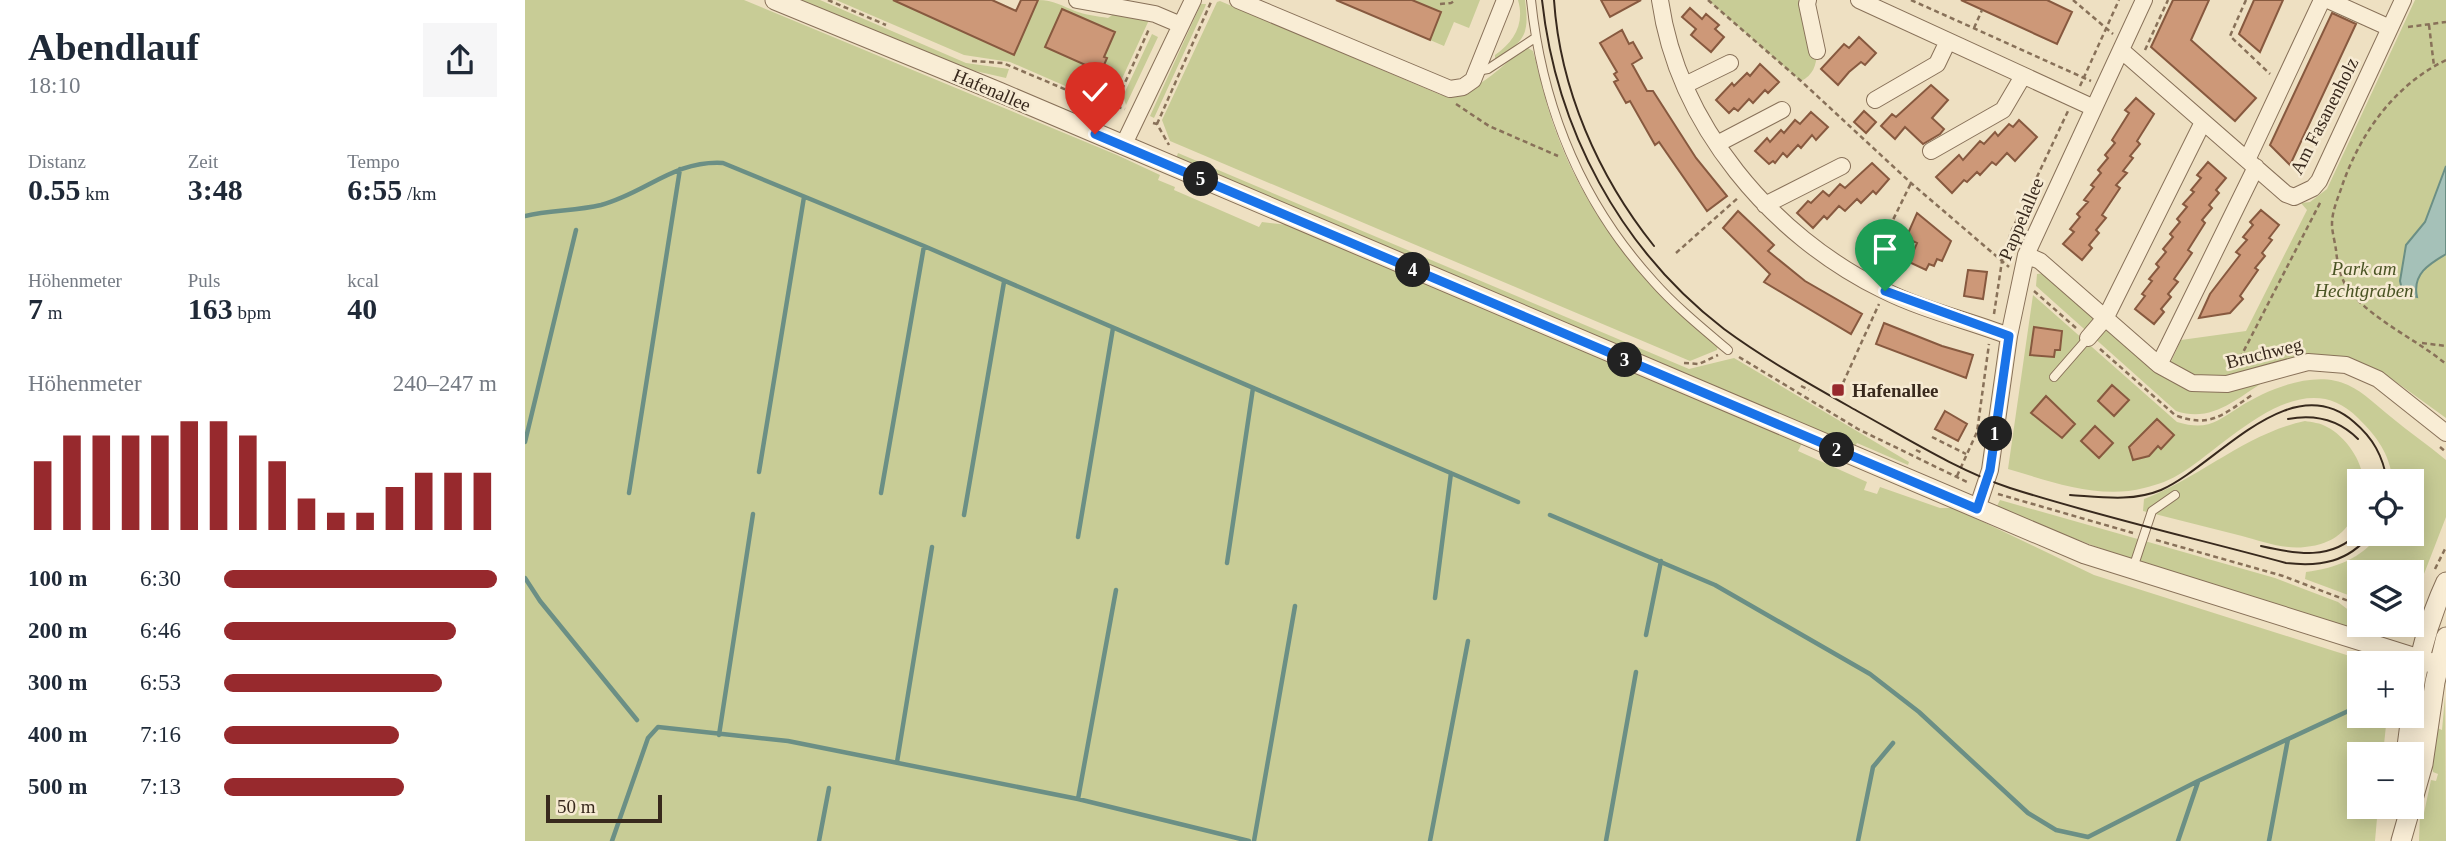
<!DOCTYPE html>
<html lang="de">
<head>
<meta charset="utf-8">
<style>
  body { margin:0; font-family:"Times New Roman",serif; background:#f6f6f7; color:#1f2937; height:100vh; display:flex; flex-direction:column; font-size:26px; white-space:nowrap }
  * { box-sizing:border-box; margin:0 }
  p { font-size:23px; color:#747a83 }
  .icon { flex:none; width:38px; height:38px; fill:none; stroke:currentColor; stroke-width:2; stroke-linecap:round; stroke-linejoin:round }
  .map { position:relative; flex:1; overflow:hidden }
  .details { display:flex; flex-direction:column; background:#fff; width:525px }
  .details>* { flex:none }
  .tools { position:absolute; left:1822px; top:469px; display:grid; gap:14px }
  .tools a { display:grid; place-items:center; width:77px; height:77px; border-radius:0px; background:#fff; box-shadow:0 4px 18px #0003; font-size:35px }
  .scale { position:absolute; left:21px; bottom:18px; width:116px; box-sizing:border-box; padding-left:7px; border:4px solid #38291d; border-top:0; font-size:19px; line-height:24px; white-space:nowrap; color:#38291d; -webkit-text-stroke:5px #f6ead2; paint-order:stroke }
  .pin { position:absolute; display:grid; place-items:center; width:60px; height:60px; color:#fff; margin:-72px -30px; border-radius:50% 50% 50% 0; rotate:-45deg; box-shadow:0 0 7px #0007 }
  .pin .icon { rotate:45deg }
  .km { position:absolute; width:35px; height:35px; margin:-18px; border-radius:50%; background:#222; color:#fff; font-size:19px; line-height:35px; text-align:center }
  .round { display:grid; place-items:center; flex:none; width:74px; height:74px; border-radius:0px; background:#f6f6f7 }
  .headline { display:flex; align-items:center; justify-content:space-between; height:119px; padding:0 28px }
  h1 { font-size:38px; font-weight:800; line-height:52px }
  .figures { display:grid; grid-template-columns:repeat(3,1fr); gap:10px; height:119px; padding:7px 28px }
  .figures div { display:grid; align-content:center }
  .figures b { font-size:30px; font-weight:800 }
  .figures small { font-size:19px; font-weight:400 }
  .figures p { font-size:19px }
  .chart { height:196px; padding:14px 28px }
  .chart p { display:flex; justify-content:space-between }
  .chart svg { width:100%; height:126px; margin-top:7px; stroke:#97292d; stroke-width:6 }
  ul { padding:0 28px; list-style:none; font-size:23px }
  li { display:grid; grid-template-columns:112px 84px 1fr; align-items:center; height:52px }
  li i { height:18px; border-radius:9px; background:#97292d }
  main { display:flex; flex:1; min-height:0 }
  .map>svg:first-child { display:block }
</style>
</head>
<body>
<main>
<section class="details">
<div class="headline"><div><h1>Abendlauf</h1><p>18:10</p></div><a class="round"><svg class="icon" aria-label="share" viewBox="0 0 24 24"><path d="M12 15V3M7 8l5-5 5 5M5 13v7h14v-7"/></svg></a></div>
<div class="figures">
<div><p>Distanz</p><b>0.55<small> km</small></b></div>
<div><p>Zeit</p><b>3:48</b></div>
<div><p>Tempo</p><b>6:55<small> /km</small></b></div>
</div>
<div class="figures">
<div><p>Höhenmeter</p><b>7<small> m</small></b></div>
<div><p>Puls</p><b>163<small> bpm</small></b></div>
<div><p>kcal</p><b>40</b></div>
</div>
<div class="chart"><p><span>Höhenmeter</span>240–247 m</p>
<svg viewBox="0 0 160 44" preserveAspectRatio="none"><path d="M5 44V20M15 44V11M25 44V11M35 44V11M45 44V11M55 44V6M65 44V6M75 44V11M85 44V20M95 44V33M105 44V38M115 44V38M125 44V29M135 44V24M145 44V24M155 44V24"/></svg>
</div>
<ul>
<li><b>100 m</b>6:30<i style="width:100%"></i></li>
<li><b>200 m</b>6:46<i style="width:85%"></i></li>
<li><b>300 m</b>6:53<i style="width:80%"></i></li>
<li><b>400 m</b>7:16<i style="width:64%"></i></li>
<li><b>500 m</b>7:13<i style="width:66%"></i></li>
</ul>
</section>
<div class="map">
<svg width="1921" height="841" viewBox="0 0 1921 841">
  <rect width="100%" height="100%" fill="#eee0c2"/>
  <path fill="#c8cc96" d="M0 0H219L592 155 635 175 633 180 650 187 649 190 734 227 737 222 763 225 1277 443 1273 451 1342 482 1339 490 1352 494 1355 487 1415 508H1429L1569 575 1831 658 1839 663H1834V716H1862L1858 754H1834V807H1853L1850 841H0Z
    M276 0H295L441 63 484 69 481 78 433 67Z
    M311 0H386L383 7 488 55 513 0C529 0 537 6 550 11 560 15 572 16 583 18L590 13 624 20 590 94 582 99 561 95 485 62 439 55Z
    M887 0H955L944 28 929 22 919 46 905 40 916 12Z
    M993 0H1000C1005 36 999 41 970 60V55C989 42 1000 24 993 0Z
    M1183 0H1273L1282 4C1287 27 1304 68 1276 81Z
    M1890 0H1921V418L1867 379 1846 367 1823 359 1731 369 1696 377 1672 376 1645 364 1656 340 1721 331 1782 210 1776 203 1785 202 1802 189Z
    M695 1 916 95C949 97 973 69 998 49L1003 48 1008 51C1015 77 1021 104 1030 129 1061 217 1121 286 1193 345L1192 350 1165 361 645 141 637 120 692 2Z
    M676 4H681L680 7 629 118 625 116Z
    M627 34 633 37 601 105 598 96Z
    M653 153 1164 369 1209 358 1384 462 1383 465 1332 443 1329 448 651 159Z
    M1520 273 1635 373 1740 381C1711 399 1687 423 1651 411L1511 286 1512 274Z
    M1508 295 1652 422C1682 431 1691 422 1716 406 1743 389 1791 369 1823 385 1840 393 1852 406 1866 417 1884 432 1903 445 1921 460V517L1887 605 1886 572H1834V599L1780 579 1781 572C1810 568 1837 559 1854 534H1886V481H1868C1864 453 1853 438 1833 418 1777 360 1704 443 1658 472 1646 480 1632 485 1619 488 1574 500 1525 481 1483 469Z
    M1780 421C1786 422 1796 423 1802 427 1820 436 1838 461 1838 481H1834C1834 518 1820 543 1780 547 1760 550 1736 541 1717 536 1684 528 1651 519 1618 511L1619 499C1675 478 1720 434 1780 421Z
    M1475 500 1750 578 1813 602 1834 618V625H1854L1851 633 1828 628C1708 591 1586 559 1472 506Z
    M1920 696 1921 841H1894L1895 813H1899L1906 780 1911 781 1913 774 1908 772 1907 767 1910 727 1917 730Z"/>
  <path fill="#a5c1b8" stroke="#6b8f85" stroke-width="2" d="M1921 166V254C1904 264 1887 274 1892 297L1878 294 1875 281 1881 245 1900 222Z"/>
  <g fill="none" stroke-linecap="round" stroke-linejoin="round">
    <path stroke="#6b8f85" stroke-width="4.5" d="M0 216C25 210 51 211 76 205 121 193 149 160 198 163L399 246 993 502
      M0 442 51 230
      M234 472 279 197
      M104 493 155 169
      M356 493 399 246
      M439 515 479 282
      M1025 515 1190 585 1345 674 1394 712 1503 813 1531 830 1563 837 1673 781 1834 706
      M553 537 588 328
      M702 563 728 388
      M0 578 15 601 112 720
      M910 598 926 473
      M1121 635 1136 561
      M194 735 228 514
      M372 762 407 547
      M553 799 591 590
      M87 841 123 738 133 727 263 741 553 799 724 841
      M294 841 304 788
      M729 841 770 606
      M905 841 943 641
      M1081 841 1111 672
      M1333 841 1348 767 1368 743
      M1653 841 1673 782
      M1744 841 1763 739"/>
  </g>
  <path fill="#cd9878" stroke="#87593f" stroke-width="2" d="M368 0H467L491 11 496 0H513L489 55Z
    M811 0H887L916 12 905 40Z
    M1076 0H1116L1085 17Z
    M1436 0H1522L1547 12 1532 44Z
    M1648 0H1684L1666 40 1731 98 1710 121 1626 47Z
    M1729 0H1758L1735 52 1714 34Z
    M1165 8 1177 19 1181 14 1194 25 1190 29 1199 37 1186 52 1166 35 1171 29 1157 17Z
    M537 9 590 32 579 57 582 58 576 72 520 47Z
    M1807 13 1831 24 1765 165 1745 145Z
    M1097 30 1104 44 1108 42 1117 58 1107 64 1122 91H1128L1171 158 1202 196 1182 211 1134 142 1130 145 1105 101 1101 103 1089 82 1093 80 1089 74 1092 72 1075 43Z
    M1334 37 1351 53 1340 65 1336 62 1324 72 1313 85 1296 69 1319 44 1324 48Z
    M1235 64 1254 82 1243 93 1240 90 1228 103 1224 99 1213 111 1209 108 1204 113 1191 100 1207 83 1209 86 1222 73 1225 76Z
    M1406 85 1423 100 1407 118 1419 129 1415 134 1398 144 1380 127 1370 139 1356 126 1367 114 1371 117Z
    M1611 98 1629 114 1612 141 1615 144 1605 156 1608 158 1598 171 1602 173 1591 185 1595 188 1577 215 1581 218 1571 230 1574 233 1564 245 1567 248 1557 260 1538 244 1549 232 1545 229 1555 217 1552 214 1563 202 1559 200 1569 187 1566 185 1576 173 1573 170 1583 158 1580 155 1590 143 1587 140 1604 113 1600 110Z
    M1339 111 1351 122 1341 133 1329 122Z
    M1286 112 1303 127 1291 140 1287 135 1276 148 1273 145 1262 157 1258 153 1250 163 1248 161 1244 164 1230 151 1242 138 1245 142 1256 130 1259 133 1270 120 1275 124Z
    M1494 120 1512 137 1490 161 1482 153 1471 165 1467 162 1455 175 1452 172 1442 182 1439 180 1427 193 1411 177 1434 155 1438 160 1455 141 1459 144 1470 132 1473 136 1484 124 1488 127Z
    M1683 162 1701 178 1691 190 1694 193 1684 205 1687 208 1677 220 1680 223 1663 250 1667 253 1649 279 1653 282 1643 294 1646 297 1636 309 1639 312 1629 324 1610 309 1620 296 1617 294 1627 281 1624 279 1634 267 1631 264 1641 252 1638 249 1648 237 1645 234 1655 222 1652 219 1662 207 1658 204 1669 192 1666 190 1676 178 1672 175Z
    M1347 163 1364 179 1351 194 1348 191 1336 203 1332 199 1320 211 1314 206 1302 219 1299 216 1288 228 1272 213 1283 201 1286 203 1298 191 1304 196 1315 184 1320 188Z
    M1736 210 1754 225 1744 238 1747 240 1737 253 1740 256 1730 268 1733 270 1715 296 1718 299 1705 313 1674 318 1685 294 1715 255 1711 252 1722 240 1718 237 1728 225 1725 222Z
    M1213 211 1249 245 1243 251 1280 281 1337 314 1326 334 1239 282 1245 274 1198 228Z
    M1392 213 1426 241 1417 261 1412 259 1409 266 1404 264 1401 270 1384 262 1392 243 1381 238Z
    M1443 270 1462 272 1458 299 1439 296Z
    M1359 323 1417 346 1448 355 1441 378 1351 344Z
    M1509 327 1537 331 1535 350H1530L1529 357 1505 355Z
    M1587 385 1604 400 1589 416 1573 401Z
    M1521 396 1550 424 1537 438 1506 413Z
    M1420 411 1442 424 1433 441 1410 429Z
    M1632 419 1649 435 1636 449 1633 446 1624 456 1608 460 1604 447Z
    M1570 426 1588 443 1574 458 1556 441Z"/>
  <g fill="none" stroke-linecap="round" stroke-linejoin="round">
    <defs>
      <path id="service" d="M1006 0C1017 105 1056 202 1128 281 1150 306 1177 328 1203 350
        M952 71 963 69 1010 38
        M1529 377 1563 338
        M1608 568 1627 511 1650 495"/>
      <path id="minor" d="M552 0 630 14 656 25
        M713 0 925 89 938 87 948 80 980 0
        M1135 0C1153 125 1247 236 1358 290 1398 310 1442 320 1484 336
        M1283 0 1282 4 1292 51
        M1334 0 1569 108
        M1803 0 1865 28
        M1596 50 1761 194 1769 197 1788 188 1794 181 1878 0
        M1160 85 1205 63
        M1350 100 1412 64 1423 41
        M1192 144 1257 110
        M598 146 668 0
        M1406 151 1478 110 1498 76
        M1722 160 1797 0
        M1240 205 1317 166
        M1501 255 1515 261 1634 365 1667 383 1702 384 1783 362 1821 365 1853 379 1921 433
        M1563 338 1581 317 1678 122
        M1634 365 1731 167
        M1452 509 1465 470 1484 336 1501 255 1619 0"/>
      <path id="tertiary" d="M250 0 474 92 1560 554 1913 665
        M1886 707C1892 663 1902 623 1921 582
        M1881 754 1886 716
        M1876 841 1898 764 1910 682 1921 637"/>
    </defs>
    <use href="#service" stroke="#887159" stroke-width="10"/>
    <use href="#minor" stroke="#887159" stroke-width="18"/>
    <use href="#tertiary" stroke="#887159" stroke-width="21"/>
    <path stroke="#887159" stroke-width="2.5" stroke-dasharray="5 3.5" stroke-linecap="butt" d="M303 0 361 25
      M1183 0 1276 81 1386 183 1484 267
      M1386 0 1566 81
      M1548 0 1588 34
      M1721 0 1705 36 1745 74
      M915 4 926 3 931 0
      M1904 25 1909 66
      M1883 27 1921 22
      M1449 28 1457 10
      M1620 50 1643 0
      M1921 60C1870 85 1837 131 1818 183 1814 196 1807 210 1807 224 1807 232 1810 242 1811 250 1812 262 1816 281 1824 290 1847 320 1891 339 1921 364
      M447 61 478 63 563 99 600 109
      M1555 86 1594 0
      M931 104 964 126 1033 156
      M590 105 624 29
      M628 123 632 124 644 145
      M632 124 686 2
      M1151 253 1214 197
      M1346 265 1386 183
      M1509 291 1551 328
      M1469 314 1477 261 1486 232 1543 111
      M1897 343 1921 346
      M1575 349 1650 415C1685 429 1699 414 1727 395
      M1214 357 1333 429 1444 483
      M1159 363 1174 364 1193 355
      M1711 366 1796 201
      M1318 383 1354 304
      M1276 386 1284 390
      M1407 437 1441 454
      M1915 447 1921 452
      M1391 450 1397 453
      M1432 476 1452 432 1464 344
      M1473 494 1608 533
      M1631 540 1758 576 1834 605
      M1910 569 1921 547"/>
    <use href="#service" stroke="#f9edd5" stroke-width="8"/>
    <use href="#minor" stroke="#f9edd5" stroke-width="16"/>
    <use href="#tertiary" stroke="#f9edd5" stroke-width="19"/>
    <path stroke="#38291d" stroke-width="2" d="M1017 0C1031 129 1095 249 1199 329 1241 360 1288 386 1334 412 1383 439 1432 470 1485 488 1576 517 1669 538 1761 563 1796 567 1823 562 1846 534
      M1029 0C1035 89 1073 176 1129 246
      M1763 419C1790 414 1813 419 1833 439
      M1545 495C1576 497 1607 502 1636 490 1691 466 1765 366 1829 422 1848 438 1858 456 1862 481
      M1736 546C1771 554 1807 561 1834 532"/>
  </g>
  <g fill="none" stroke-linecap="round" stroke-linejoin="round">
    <defs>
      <path id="route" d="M570 134 1452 509 1465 470 1484 336 1360 291"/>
    </defs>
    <use href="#route" stroke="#fff" stroke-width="14"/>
    <use href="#route" stroke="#1a73e8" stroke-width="9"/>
  </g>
  <rect fill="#97292d" stroke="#f6ead2" stroke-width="2.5" x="1306" y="383" width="14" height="14" rx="3.5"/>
  <g text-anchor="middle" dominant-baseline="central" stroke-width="5" stroke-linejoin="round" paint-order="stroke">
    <g font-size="19" fill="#38291d" stroke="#f6ead2">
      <text transform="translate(467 90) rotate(23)">Hafenallee</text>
      <text transform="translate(1799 116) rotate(-63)">Am Fasanenholz</text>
      <text transform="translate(1496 219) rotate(-67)">Pappelallee</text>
      <text transform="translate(1739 353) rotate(-14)">Bruchweg</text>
    </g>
    <g font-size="19" font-style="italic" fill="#4a5424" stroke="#f6ead2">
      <text x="1839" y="268">Park am<tspan x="1839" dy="22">Hechtgraben</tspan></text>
    </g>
    <g font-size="19" font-weight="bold" fill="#38291d" stroke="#f6ead2" text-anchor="start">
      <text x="1327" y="390">Hafenallee</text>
    </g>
  </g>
</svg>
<div class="tools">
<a><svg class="icon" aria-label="locate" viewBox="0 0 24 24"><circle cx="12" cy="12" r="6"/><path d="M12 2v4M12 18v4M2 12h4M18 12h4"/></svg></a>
<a><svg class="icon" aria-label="layers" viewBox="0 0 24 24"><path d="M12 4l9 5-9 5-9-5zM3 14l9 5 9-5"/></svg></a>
<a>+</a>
<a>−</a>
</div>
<div class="scale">50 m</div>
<div class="pin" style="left:1360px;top:291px;background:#1e9e55"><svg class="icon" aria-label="arrive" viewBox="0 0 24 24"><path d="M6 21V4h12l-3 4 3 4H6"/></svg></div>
<div class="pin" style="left:570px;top:134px;background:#d93025"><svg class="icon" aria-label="check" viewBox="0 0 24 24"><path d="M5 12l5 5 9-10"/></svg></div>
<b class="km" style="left:1470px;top:434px">1</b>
<b class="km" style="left:1312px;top:450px">2</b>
<b class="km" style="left:1100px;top:360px">3</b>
<b class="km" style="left:888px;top:270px">4</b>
<b class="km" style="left:676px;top:179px">5</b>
</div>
</main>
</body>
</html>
